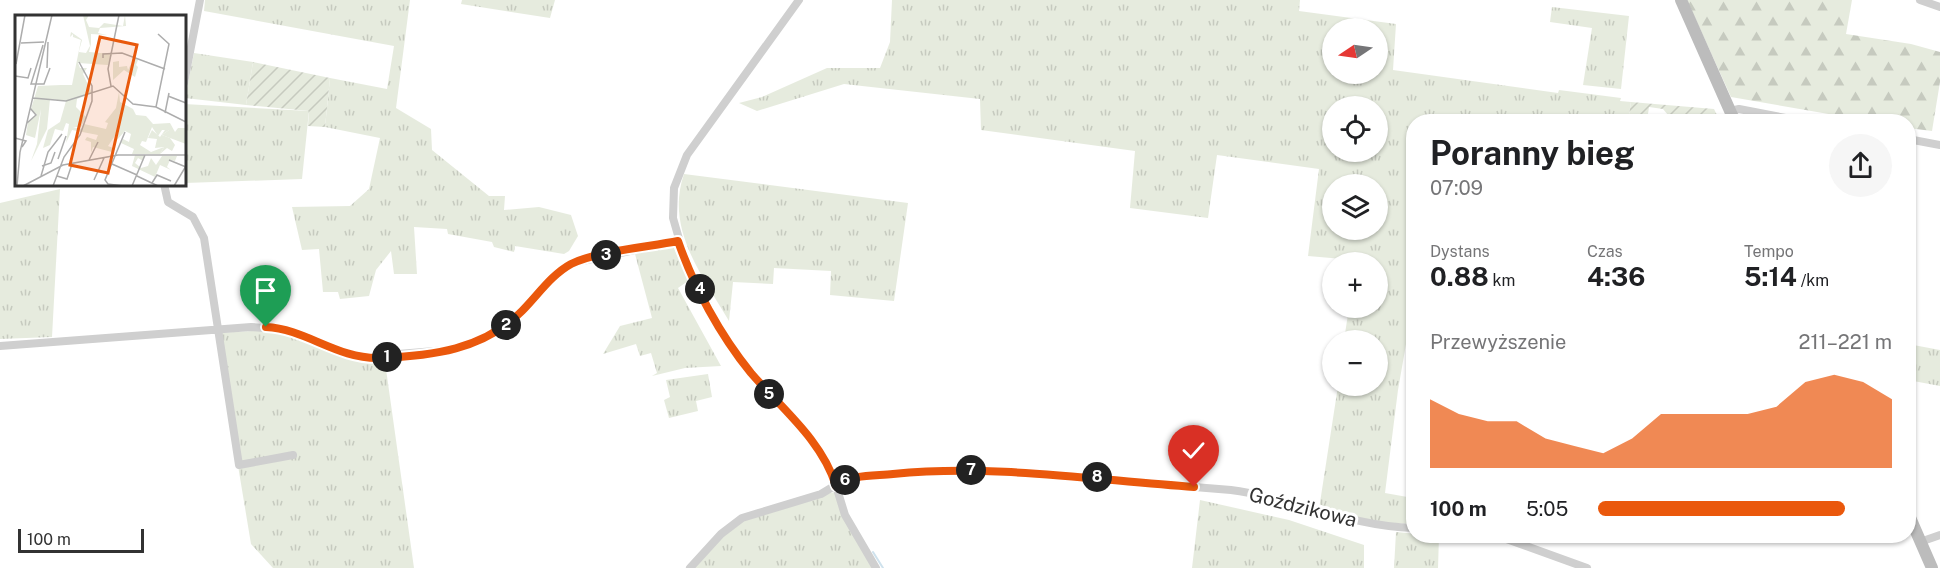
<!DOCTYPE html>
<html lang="pl">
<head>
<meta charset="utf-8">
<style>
  body { margin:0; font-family:"Public Sans",sans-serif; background:#f6f6f6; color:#202124; height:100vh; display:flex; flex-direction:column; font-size:22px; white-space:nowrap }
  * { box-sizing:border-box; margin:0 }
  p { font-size:20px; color:#757577 }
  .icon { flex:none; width:33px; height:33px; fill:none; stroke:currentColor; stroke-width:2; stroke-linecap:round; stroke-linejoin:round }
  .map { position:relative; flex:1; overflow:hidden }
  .side { position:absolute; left:1406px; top:114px; width:510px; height:429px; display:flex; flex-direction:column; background:#fff; border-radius:24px; box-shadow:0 2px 4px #0004 }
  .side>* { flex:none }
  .needle { width:39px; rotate:257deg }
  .controls { position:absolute; left:1322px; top:18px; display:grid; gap:12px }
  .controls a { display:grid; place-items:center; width:66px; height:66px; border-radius:50%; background:#fff; box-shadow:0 2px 4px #0004; font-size:30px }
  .scale { position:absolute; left:18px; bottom:15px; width:126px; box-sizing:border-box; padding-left:6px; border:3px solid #323232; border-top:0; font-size:16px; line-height:21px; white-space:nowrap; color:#323232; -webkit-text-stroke:4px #fff; paint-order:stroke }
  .pin { position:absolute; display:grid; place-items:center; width:51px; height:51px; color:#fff; margin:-62px -26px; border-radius:50% 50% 50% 0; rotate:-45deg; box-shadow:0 0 6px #0007 }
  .pin .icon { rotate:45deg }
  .km { position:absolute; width:30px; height:30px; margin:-15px; border-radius:50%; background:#222; color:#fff; font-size:16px; line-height:30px; text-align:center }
  .round { display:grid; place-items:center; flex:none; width:63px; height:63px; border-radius:32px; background:#f6f6f6 }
  .head { display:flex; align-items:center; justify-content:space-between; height:102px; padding:0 24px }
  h1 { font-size:33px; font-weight:700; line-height:45px }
  .stats { display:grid; grid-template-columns:repeat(3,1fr); gap:9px; height:102px; padding:6px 24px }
  .stats div { display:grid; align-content:center }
  .stats b { font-size:26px; font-weight:700 }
  .stats small { font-size:16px; font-weight:400 }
  .stats p { font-size:16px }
  .chart { height:168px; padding:12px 24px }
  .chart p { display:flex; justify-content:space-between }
  .chart svg { width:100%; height:108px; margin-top:6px; fill:#ea580c; opacity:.7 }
  ul { padding:0 24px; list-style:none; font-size:20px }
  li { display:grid; grid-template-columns:96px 72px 1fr; align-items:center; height:45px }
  li i { height:15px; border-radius:8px; background:#ea580c }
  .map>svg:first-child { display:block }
</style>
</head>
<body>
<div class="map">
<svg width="1940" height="568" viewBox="0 0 1940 568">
  <defs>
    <pattern id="grass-tufts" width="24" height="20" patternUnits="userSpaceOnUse" patternTransform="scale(1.5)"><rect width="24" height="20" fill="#e6ebde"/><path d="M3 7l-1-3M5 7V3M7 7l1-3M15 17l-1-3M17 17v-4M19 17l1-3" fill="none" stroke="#c6cabf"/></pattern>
    <pattern id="forest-firs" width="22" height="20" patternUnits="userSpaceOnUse" patternTransform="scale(1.5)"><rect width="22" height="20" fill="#e6ebde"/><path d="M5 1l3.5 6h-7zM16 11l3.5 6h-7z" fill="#c6cabf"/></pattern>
    <pattern id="garden-furrows" width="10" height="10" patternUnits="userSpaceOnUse" patternTransform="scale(1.5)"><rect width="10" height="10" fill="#e6ebde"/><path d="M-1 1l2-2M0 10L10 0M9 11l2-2" fill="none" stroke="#c6cabf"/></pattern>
  </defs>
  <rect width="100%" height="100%" fill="#fff"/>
  <path fill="url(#grass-tufts)" fill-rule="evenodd" d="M205 0H410L396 108 431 129 432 150 489 196H505L504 210 539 207 571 215 578 236 569 251 564 254 515 246 514 252 494 247 492 242 448 234 447 229 414 227 417 274H394L391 251 376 270 369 296 340 299 338 292H323L319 249 302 250 292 207 350 206 369 189 380 138 325 127 330 78 387 89 394 46 204 11Z
    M462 0H555L550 18 461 4Z
    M892 0H1300L1299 11 1396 24 1393 70 1558 93 1559 90 1621 98 1620 101 1631 102 1628 121 1413 122V304L1398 390 1385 493 1413 498V524L1385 523 1319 509 1338 386H1377V340H1344L1349 308H1377V262L1308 256 1319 169 1217 155 1208 218 1130 208 1135 151 981 130 980 99 844 84 757 111 739 103 762 97 827 68H880L890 42ZM1332 28H1377V74H1332ZM1332 106H1377V152H1332ZM1332 184H1377V230H1332Z
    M1552 7 1629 16 1621 89 1583 85 1592 28 1550 22Z
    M194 53 253 62 246 105 185 98Z
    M184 104 309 111 302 179 185 183Z
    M684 174 908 203 894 301 830 295 831 271 774 268 773 284 733 282 729 321C702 275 665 229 684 174Z
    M60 189 52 337 0 339V203Z
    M668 247 674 248 688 281 678 288 721 366 685 368 652 376 657 373 651 353 640 356 636 344 603 354 620 326 652 318 635 254Z
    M268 330 296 335 341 356 385 362 414 568H273L251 544 216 333Z
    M1908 344 1940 350V386L1908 380Z
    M708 374 712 397 696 401 698 411 669 418 664 400 670 397 666 380Z
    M835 492 877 568H690L734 523 795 500Z
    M1200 500 1289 520 1364 545V568H1192Z
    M1396 532 1439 536 1438 568H1394Z"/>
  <path fill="url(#forest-firs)" d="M1687 0H1852L1846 34 1911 44 1940 52V82L1932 131 1908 128V122L1869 121 1731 97Z"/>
  <path fill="url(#garden-furrows)" d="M253 62 330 78 325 127 308 126 309 111 246 105Z
    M1631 102 1714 109 1720 121H1701V119L1668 115 1663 109 1649 107 1647 121H1628Z"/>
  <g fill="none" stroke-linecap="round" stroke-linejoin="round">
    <path stroke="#cfe2ed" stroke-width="2" d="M873 552 883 568"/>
    <path stroke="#cfcfcf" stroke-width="8" d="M799 0 687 155 674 188 673 218 684 256 721 331 749 370 821 453 833 476 845 515 876 568
      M1920 0 1940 7
      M184 83 200 0
      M1730 111 1739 109 1807 122
      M1908 139 1940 145
      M164 184 168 202 193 217 204 238 239 465 293 455
      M0 346 251 327 290 330 338 351 362 357 459 349 476 343 505 327 553 278 573 263 678 241
      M1498 536 1587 568
      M1920 542 1940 535
      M690 568 721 534 742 518 821 494 846 479 861 477 935 470H984L1231 490C1294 498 1348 526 1413 528"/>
    <path stroke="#bcbcbc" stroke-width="12" d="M1681 0 1735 122
      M1908 513 1932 568"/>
  </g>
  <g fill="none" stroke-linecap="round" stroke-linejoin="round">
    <defs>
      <path id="route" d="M266 327C306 329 337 359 379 358 432 356 483 350 522 311 538 295 551 275 571 264 597 251 648 247 678 241 694 287 720 335 751 373 781 408 822 440 836 486 852 474 873 476 893 474 994 464 1093 480 1194 487"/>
    </defs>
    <use href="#route" stroke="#fff" stroke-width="12"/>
    <use href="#route" stroke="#ea580c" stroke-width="8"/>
  </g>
  <g text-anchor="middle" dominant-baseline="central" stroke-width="6" stroke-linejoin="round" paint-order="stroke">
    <g font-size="20" fill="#323232" stroke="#fff">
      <text transform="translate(1303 507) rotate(14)">Goździkowa</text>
    </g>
  </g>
  <g transform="translate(15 15)">
    <rect width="171" height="171" fill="#fff"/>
    <path d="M68 0H74L71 5 74 12 84 13 89 8 108 11 110 0 111 11 85 13 83 18 92 20 76 19V29L74 37 97 39 93 50 63 48 65 53H72L68 59 77 78 62 84 61 92 71 102 66 112H58L66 114 69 109 91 114 93 108 90 107 101 93 104 77 105 87 118 94 121 100 131 101 138 109 155 108 160 117 163 113H170L171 129 147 120 154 115H147L143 121 137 112 131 127 127 126 125 130 136 137 149 132 145 139H117L119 134 106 128 108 124 114 127 116 119 110 116 101 126 105 113 93 131 98 133 97 137 78 132 76 138V127L70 125 72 122 81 125 83 120 57 115 51 128 54 109 51 108 48 116 40 114 35 130 28 133 33 115 45 107 51 86 35 84 32 114 16 146 22 129 26 94 20 123 11 120 13 107 22 100 16 94 23 71 46 70 47 64 46 70H57L66 25 58 22V19L55 22 56 17 66 24 67 25 64 36V37L71 38 75 31ZM119 43 123 45 121 50 123 52 120 62 109 55 98 65V47L104 46V52L112 51 113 55ZM120 140H130L128 146 123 143 120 148 126 153 133 151 136 143 141 150 147 141H162L160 146 155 145 152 152 156 155 145 150 140 162 117 151Z" fill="#e6ebde"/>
    <path d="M152 112 154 115 147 120 155 123 160 130 157 136 152 133 145 139 149 132 140 133 142 124 133 123 137 115 145 122Z" fill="#e6ebde"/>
    <path fill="none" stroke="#adadad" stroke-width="1.5" d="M6 28 29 27M28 30 16 69H29L35 53M88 43V39L107 38 150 54M1 49 10 0M32 53 33 27M0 61 13 63 16 53M96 71 93 54 104 0M153 81 171 88M18 83 51 86 98 71 118 89 141 92 171 107M141 92 154 29 143 19M150 98 154 78M12 108 21 100 15 93M0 123 11 126 7 132M43 144 51 121M74 145 83 127M154 145 171 152M97 149 122 160M27 151 36 148 40 137M26 161 33 137 47 119M42 161 52 164 57 149M122 161 143 171M79 165 89 143M137 168 142 160 156 166M2 171 5 137 37 0M8 171 48 150 103 140H171M38 171 49 142 65 120 77 86V71L64 47M108 171 93 169 90 165 110 117M117 171 130 140M159 171 171 151"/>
    <path fill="#e8590c" fill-opacity="0.15" stroke="#e8590c" stroke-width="3" d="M85 22 122 30 93 158 55 150Z"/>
    <rect width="171" height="171" fill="none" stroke="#323232" stroke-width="3"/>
  </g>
</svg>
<div class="controls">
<a><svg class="needle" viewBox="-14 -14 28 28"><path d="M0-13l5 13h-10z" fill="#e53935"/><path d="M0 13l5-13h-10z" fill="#757577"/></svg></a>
<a><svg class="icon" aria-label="locate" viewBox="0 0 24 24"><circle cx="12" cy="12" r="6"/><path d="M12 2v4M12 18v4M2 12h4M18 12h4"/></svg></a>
<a><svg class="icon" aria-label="layers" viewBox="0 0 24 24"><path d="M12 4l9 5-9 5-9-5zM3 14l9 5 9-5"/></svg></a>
<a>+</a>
<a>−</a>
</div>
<div class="scale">100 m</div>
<div class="pin" style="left:266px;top:327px;background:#1e9e55"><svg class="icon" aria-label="arrive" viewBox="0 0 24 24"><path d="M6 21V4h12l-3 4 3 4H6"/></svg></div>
<div class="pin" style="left:1194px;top:487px;background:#d93025"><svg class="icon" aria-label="check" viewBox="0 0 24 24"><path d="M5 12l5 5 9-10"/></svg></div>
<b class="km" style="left:387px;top:357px">1</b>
<b class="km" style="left:506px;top:325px">2</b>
<b class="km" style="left:606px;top:255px">3</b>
<b class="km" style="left:700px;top:289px">4</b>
<b class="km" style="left:769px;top:394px">5</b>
<b class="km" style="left:845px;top:480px">6</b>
<b class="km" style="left:971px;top:470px">7</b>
<b class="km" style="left:1097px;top:477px">8</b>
<section class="side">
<div class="head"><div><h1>Poranny bieg</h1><p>07:09</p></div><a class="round"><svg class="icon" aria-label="share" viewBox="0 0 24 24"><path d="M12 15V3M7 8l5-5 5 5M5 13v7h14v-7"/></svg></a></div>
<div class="stats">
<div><p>Dystans</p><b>0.88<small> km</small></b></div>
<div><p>Czas</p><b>4:36</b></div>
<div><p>Tempo</p><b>5:14<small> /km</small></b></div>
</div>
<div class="chart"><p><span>Przewyższenie</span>211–221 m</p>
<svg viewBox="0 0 160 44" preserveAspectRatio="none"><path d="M0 44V16L10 22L20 25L30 25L40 32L50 35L60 38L70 32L80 22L90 22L100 22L110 22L120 19L130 9L140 6L150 9L160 16V44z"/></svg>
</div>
<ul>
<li><b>100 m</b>5:05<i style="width:84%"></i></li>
</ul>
</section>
</div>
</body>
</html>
